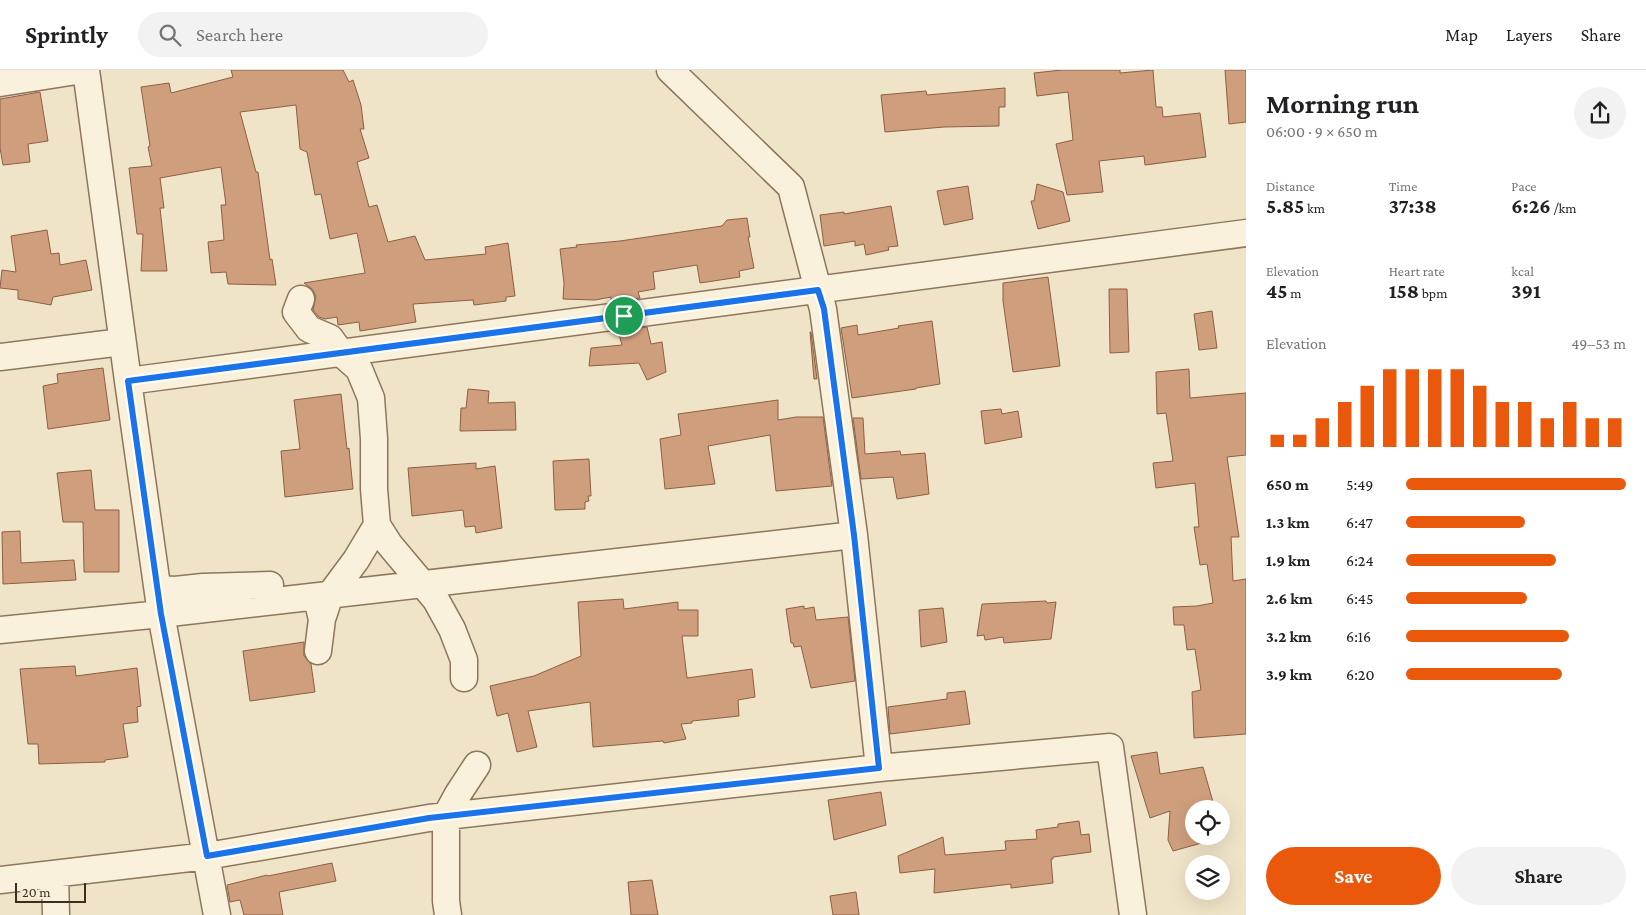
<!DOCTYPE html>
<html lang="en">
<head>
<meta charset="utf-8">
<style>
  body { margin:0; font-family:"Crimson Pro",serif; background:#f2f2f2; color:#202124; height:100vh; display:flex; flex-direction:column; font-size:19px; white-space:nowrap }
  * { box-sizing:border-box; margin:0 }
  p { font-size:16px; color:#757577 }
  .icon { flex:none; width:28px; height:28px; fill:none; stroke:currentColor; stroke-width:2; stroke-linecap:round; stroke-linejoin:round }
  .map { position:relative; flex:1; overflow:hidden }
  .drawer { display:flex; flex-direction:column; background:#fff; width:400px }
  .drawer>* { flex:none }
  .tools { position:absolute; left:1185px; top:730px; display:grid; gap:10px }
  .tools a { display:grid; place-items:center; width:45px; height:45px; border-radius:50%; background:#fff; box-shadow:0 5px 20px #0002; font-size:25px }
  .scale { position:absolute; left:15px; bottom:12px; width:71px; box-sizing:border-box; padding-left:5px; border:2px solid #3d2e20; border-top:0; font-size:14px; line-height:18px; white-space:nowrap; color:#3d2e20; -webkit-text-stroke:4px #f7eed8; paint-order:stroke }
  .pin { position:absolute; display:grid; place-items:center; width:42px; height:42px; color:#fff; margin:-21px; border:2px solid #fff; border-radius:50%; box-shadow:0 1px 5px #0007 }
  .round { display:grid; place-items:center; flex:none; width:52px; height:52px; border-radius:26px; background:#f2f2f2 }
  .summary { display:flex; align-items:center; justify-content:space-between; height:85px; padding:0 20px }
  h1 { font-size:28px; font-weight:700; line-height:38px }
  .metrics { display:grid; grid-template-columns:repeat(3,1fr); gap:8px; height:85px; padding:5px 20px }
  .metrics div { display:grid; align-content:center }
  .metrics b { font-size:21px; font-weight:700 }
  .metrics small { font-size:14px; font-weight:400 }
  .metrics p { font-size:14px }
  .chart { height:140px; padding:10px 20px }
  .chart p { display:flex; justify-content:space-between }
  .chart svg { width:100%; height:90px; margin-top:5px; stroke:#ea580c; stroke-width:6 }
  .cta { display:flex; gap:10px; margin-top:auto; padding:10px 20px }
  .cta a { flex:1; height:58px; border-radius:30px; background:#ea580c; color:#fff; font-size:20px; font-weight:700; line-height:58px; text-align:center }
  .cta a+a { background:#f2f2f2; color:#202124 }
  ul { padding:0 20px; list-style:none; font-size:16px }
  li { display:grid; grid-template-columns:80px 60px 1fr; align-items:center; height:38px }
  li i { height:12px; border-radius:6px; background:#ea580c }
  header { display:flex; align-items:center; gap:30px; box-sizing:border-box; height:70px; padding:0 25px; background:#fff; border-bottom:1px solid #e0e0e0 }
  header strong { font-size:24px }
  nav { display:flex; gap:28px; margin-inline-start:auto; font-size:18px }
  .search { width:350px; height:45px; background:#f2f2f2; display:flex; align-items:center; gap:12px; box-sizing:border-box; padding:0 18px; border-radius:28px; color:#757577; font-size:19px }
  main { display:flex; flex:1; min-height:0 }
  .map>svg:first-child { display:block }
</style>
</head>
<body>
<header>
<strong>Sprintly</strong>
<div class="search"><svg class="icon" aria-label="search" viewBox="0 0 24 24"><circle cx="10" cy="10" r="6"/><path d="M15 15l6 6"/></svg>Search here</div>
<nav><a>Map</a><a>Layers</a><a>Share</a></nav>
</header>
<main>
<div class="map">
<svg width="1246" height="845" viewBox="0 0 1246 845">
  <rect width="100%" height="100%" fill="#f0e4c8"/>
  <path fill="#cf9f7d" stroke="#8d5f41" d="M231 0H343L349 12 353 10 361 35 364 59H360L369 88 357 92 369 137 377 135 388 172 415 166 425 190 486 184 485 177 508 173 515 226 506 227V231L474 235 473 230 413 234 416 252 360 261 359 252 338 255 337 247 325 249 319 247 313 240 316 226 312 219 304 213 365 203 357 163 330 169 321 124 315 125 307 82 300 79 296 35 240 42 256 102H258L270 190 272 189 276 215 228 214 226 202 211 203 208 172 224 170 221 135H226L221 97 160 108 164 138H160L167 201H141L143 164H137L129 98 152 96 148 77 150 76 141 17 169 13 171 23 233 7Z
    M1062 0H1120V3L1153 0 1156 37H1162L1163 47 1200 43 1206 87 1145 95 1144 86 1099 91 1103 122 1067 125 1056 74 1073 70 1068 22 1037 26 1034 3Z
    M1225 0H1246V52L1229 54Z
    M1005 18V37H999V56L944 57 885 62 881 25 926 21 927 25Z
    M40 22 48 71 28 74 30 92 3 95 0 78V29Z
    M1037 114 1063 122 1070 151 1038 159 1031 131H1034Z
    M968 116 973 149 944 155 937 121Z
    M891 136 898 176 888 177 889 180 866 185 864 174 855 176V171L824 176 820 145 844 142V144Z
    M747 148 750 167H748L754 198 739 201 740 207 700 213 697 195 653 202 655 219 638 222 640 228 624 230H611V227L595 230 563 229 564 213 560 179 577 177 576 175 620 171 722 156 727 150Z
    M47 160 51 184 59 183 60 195 86 190 92 220 53 227 51 235 18 229V220L0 218 2 200 16 202 11 166Z
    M1048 207 1060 296 1013 302 1003 231V213Z
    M1109 219H1127L1129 282 1110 283Z
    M1212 241 1217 278 1199 280 1194 244Z
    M932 251 940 314 916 318V319L852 328 841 258 857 255 858 265 899 258 898 256Z
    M647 257 651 274 662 272 666 302 647 310 639 293 589 296 591 278 622 275 618 261Z
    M810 262H811L817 309H814Z
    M103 298 110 350 48 359 43 316 58 313 57 304Z
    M1189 299 1190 328 1246 323V385L1227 387 1239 467H1231L1233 511 1246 509V664L1194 668 1192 622 1201 620 1195 579 1187 580 1184 555H1174L1173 537 1197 536 1213 533 1207 494 1200 495 1194 457H1199L1195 413 1156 418 1153 393 1173 391 1166 343 1157 344 1156 302Z
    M468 319 489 321 488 333 515 332 516 360 460 361 461 338H466Z
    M341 324 347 379 349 378 353 419 285 427 281 381 300 379 294 330Z
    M778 330V350L796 347H823L832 416 776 421 770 365 708 376 715 414 665 419 660 369 681 365 678 344Z
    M1001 339 1002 344 1018 341 1022 367 985 374 981 341Z
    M853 348H863L865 384 900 381 901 385 925 383 929 424 897 429 893 407 861 409Z
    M589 389 591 426H588L589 431 585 432V439L555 440 553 391Z
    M476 393V399L495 396 502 458 476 463 475 456 465 457 463 440 412 446 408 398Z
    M91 400 95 440H119V502H84L83 452H63L57 403Z
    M20 461 21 493 74 490 76 510 3 514 2 462Z
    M623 529 624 539 678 532V540H698V566H682L687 608 752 599 755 627 738 630 739 646 692 651V653L681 654 686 669 664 673 663 671 593 677 590 632 528 641 537 677 517 682 508 643 497 646 490 616 534 606 581 586 578 532Z
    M1046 531 1047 533 1056 532 1051 569 1004 573 1003 567 985 570 984 565 977 566 982 534Z
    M804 536V539L814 537 816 550 848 547 855 611 811 618 801 576 794 577 793 573H791L786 539Z
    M943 538 947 572 921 577 919 540Z
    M304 572V586L311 594 315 622 250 631 243 581Z
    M75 596 76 606 137 598 141 636 137 637 138 652 123 654 128 687 105 690V692L39 694 38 674H28L20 599Z
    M965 621 970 654 890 664 888 637 947 629V623Z
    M1157 682 1160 704 1203 697 1215 739H1194V766H1221V761L1223 767 1173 781 1168 770 1170 741 1150 748 1131 686Z
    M881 722 886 755 834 770 828 730Z
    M1079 751 1081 765 1089 764 1091 782 1053 787V789H1051L1053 813 1011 818V814L934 823 935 799 900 803 898 786 943 767 945 785 1006 780 1005 771 1037 769 1036 760 1058 757V754Z
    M332 793 336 811 279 822 283 845H244L240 830 230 832 227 815 267 805 268 806Z
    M652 810 658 845H631L628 812Z
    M856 822 859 845H833L830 826Z"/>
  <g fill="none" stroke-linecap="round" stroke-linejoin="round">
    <defs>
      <path id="minor" d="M86 0 128 311 161 544 217 845
        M670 0 791 117 823 239 854 465 879 698
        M0 13 83 0
        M301 229 296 242 309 259 330 268 341 283 359 299 371 328 374 369V419L377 455 356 490 330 525 322 549
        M0 287 122 272
        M128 311 1246 163
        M377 455 389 474 436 530 452 559 464 590V608
        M158 519 175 520 203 517 270 515
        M318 533 322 549 318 581
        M0 560 161 544 854 465
        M55 804 56 845
        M0 810 207 786 429 748 879 698 1110 677 1133 845
        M448 845 446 831V746L458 724 477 695"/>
    </defs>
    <use href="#minor" stroke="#8d765c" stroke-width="29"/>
    <use href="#minor" stroke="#faf1dc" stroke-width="26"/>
  </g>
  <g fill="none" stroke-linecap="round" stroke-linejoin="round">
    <defs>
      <path id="route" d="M818 220 824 239 854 465 879 698 429 748 207 786 161 544 128 311Z"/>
    </defs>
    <use href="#route" stroke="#fff" stroke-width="10"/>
    <use href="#route" stroke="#1a73e8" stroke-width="6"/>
  </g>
</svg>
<div class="tools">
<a><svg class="icon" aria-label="locate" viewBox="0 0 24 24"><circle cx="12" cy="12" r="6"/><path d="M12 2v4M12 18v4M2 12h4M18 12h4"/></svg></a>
<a><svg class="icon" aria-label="layers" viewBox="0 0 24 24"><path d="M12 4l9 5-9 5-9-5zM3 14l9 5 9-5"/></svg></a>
</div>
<div class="scale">20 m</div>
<div class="pin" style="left:624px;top:246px;background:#1e9e55"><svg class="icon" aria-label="arrive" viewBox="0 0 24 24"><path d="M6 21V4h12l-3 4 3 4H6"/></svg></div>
</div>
<section class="drawer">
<div class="summary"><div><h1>Morning run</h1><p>06:00 · 9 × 650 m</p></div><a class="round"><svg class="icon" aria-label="share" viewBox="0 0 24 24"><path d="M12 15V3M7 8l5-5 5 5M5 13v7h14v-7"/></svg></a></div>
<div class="metrics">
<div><p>Distance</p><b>5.85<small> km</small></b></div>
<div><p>Time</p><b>37:38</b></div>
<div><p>Pace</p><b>6:26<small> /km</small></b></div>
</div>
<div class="metrics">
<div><p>Elevation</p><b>45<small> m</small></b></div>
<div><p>Heart rate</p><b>158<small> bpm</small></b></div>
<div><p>kcal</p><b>391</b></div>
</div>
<div class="chart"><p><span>Elevation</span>49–53 m</p>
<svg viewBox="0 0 160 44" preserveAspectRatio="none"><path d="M5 44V38M15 44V38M25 44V30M35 44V22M45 44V14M55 44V6M65 44V6M75 44V6M85 44V6M95 44V14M105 44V22M115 44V22M125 44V30M135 44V22M145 44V30M155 44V30"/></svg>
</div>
<ul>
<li><b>650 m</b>5:49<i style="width:100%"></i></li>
<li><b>1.3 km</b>6:47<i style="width:54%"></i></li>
<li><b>1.9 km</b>6:24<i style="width:68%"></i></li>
<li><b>2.6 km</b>6:45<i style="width:55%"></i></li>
<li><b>3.2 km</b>6:16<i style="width:74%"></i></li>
<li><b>3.9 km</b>6:20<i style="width:71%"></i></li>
</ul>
<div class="cta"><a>Save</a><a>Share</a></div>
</section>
</main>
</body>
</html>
